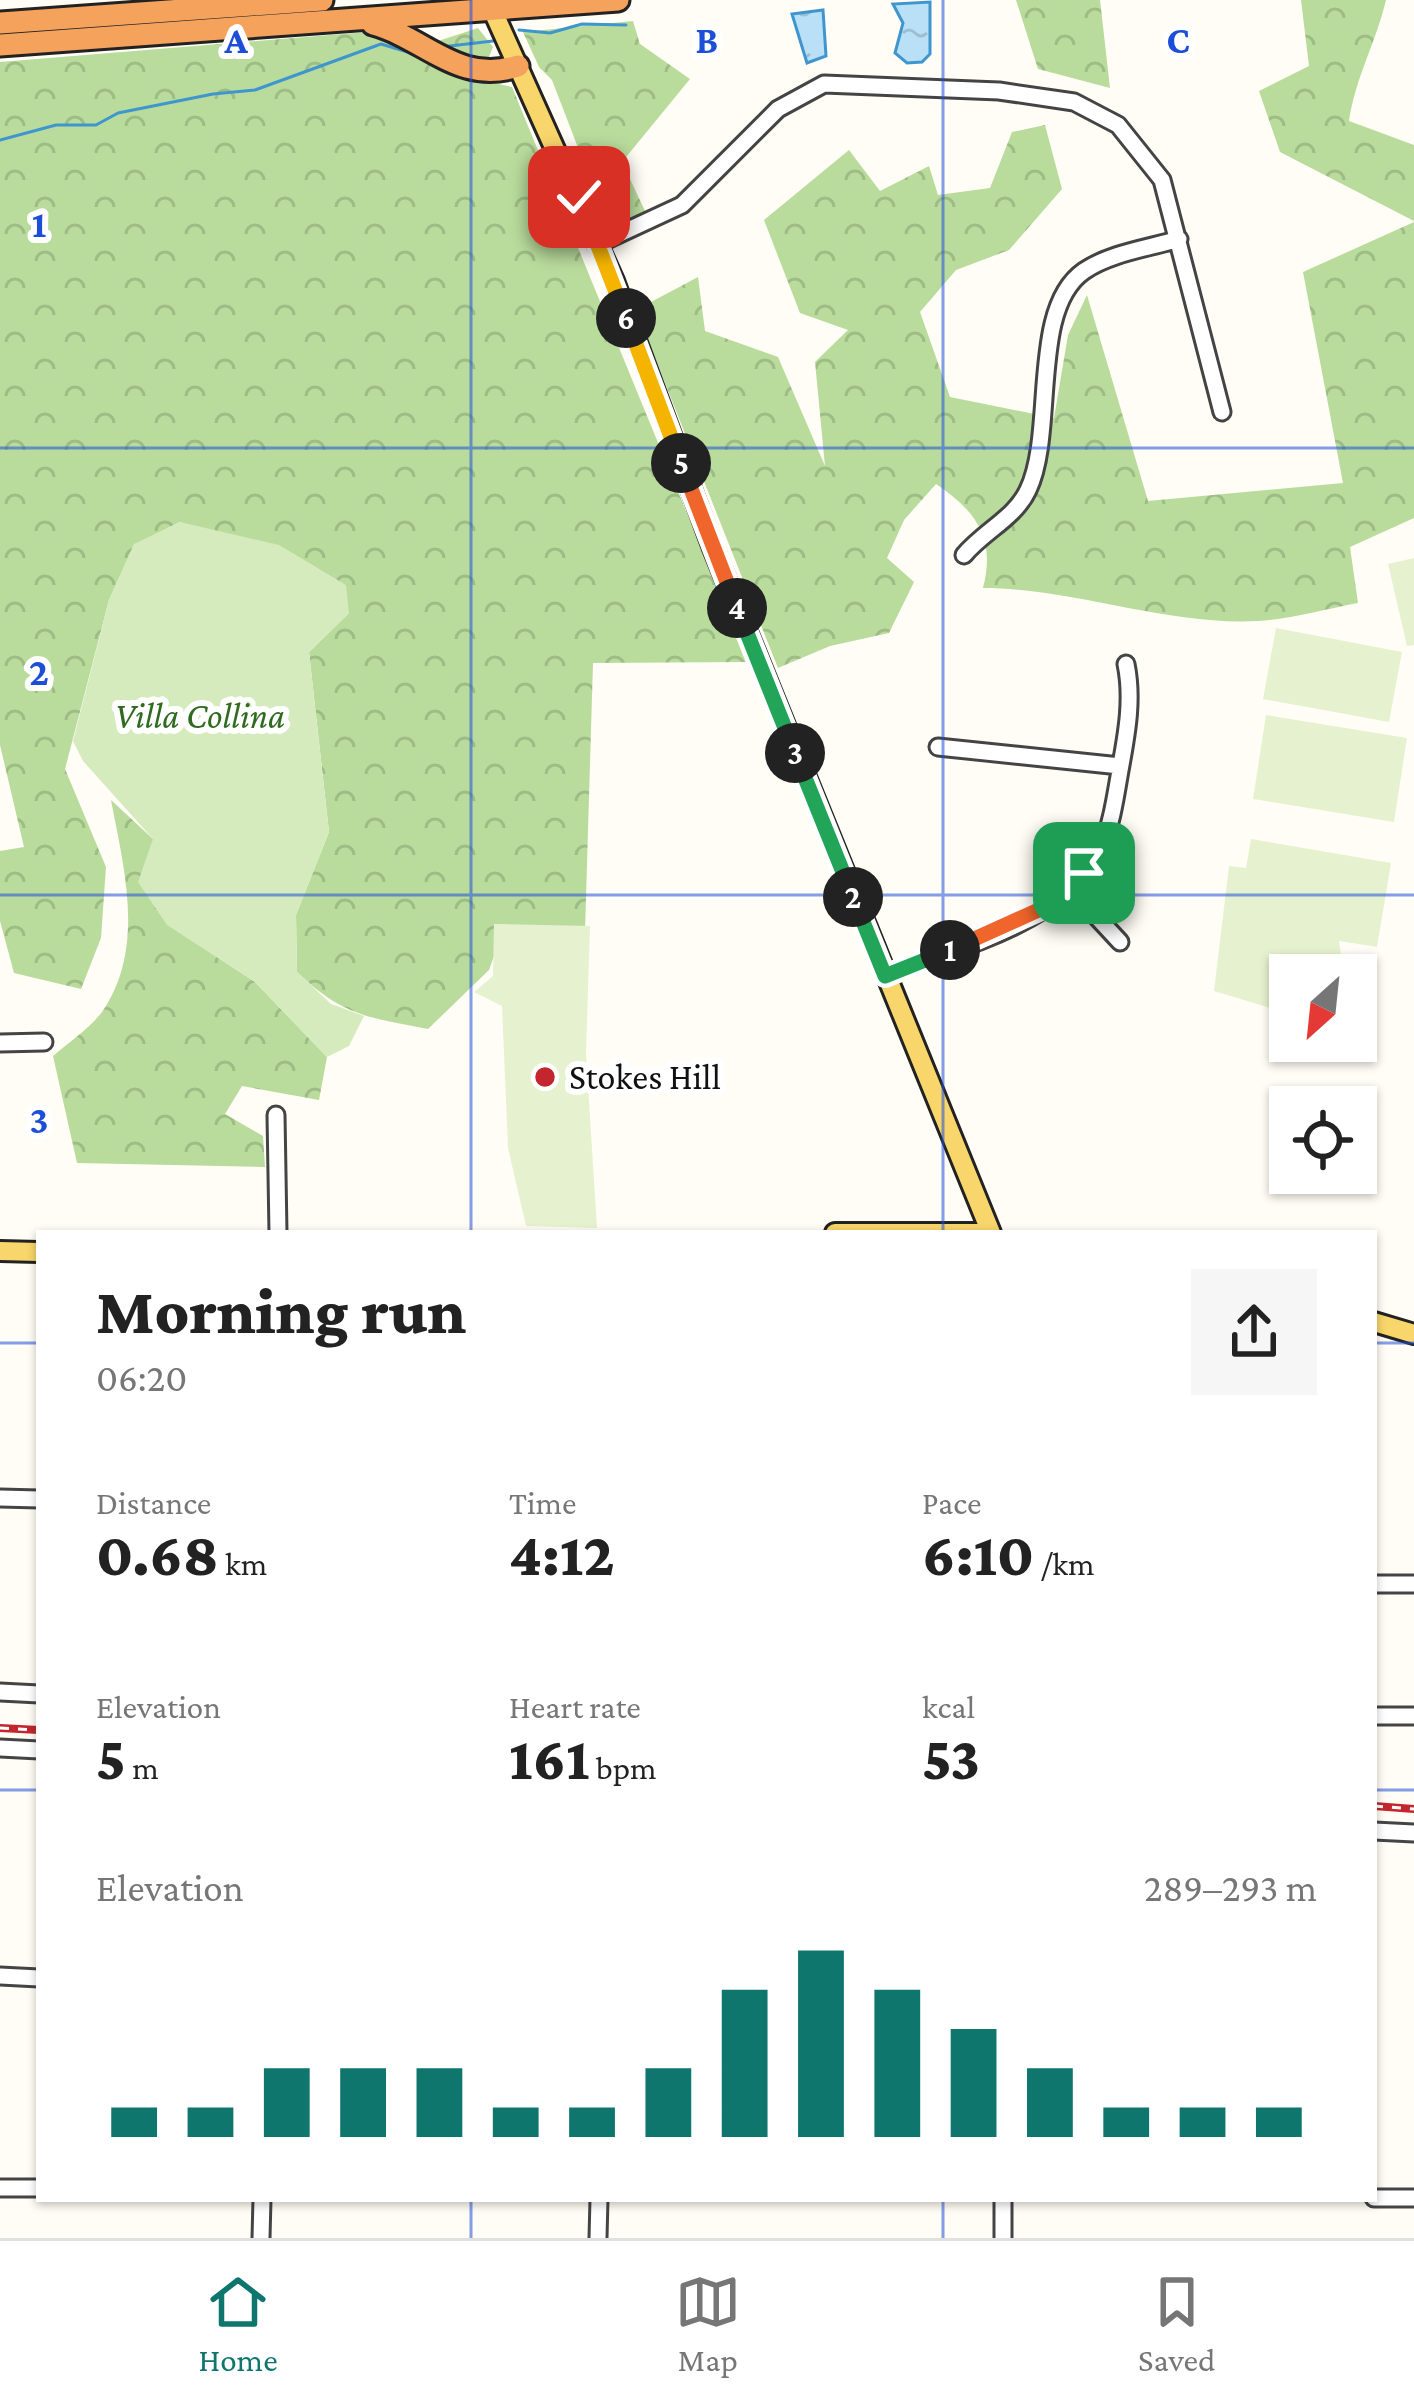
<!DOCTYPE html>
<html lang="en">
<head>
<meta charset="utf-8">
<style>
  body { margin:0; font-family:"Crimson Pro",serif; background:#f6f6f6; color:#222; height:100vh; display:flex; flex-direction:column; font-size:45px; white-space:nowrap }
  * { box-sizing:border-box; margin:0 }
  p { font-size:39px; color:#767676 }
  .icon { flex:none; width:66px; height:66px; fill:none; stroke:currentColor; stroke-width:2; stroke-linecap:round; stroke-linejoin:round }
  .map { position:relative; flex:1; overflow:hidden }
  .sheet { position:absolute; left:36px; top:1230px; width:1341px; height:972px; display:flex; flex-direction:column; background:#fff; border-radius:0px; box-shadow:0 3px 9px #0004 }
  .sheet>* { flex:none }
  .needle { width:78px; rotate:207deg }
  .tools { position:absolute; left:1269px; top:954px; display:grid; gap:24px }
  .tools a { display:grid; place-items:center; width:108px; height:108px; border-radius:0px; background:#fff; box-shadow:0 3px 9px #0004; font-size:60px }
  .pin { position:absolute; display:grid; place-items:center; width:102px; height:102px; color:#fff; margin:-51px; border-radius:24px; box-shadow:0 6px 18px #0006 }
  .km { position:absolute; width:60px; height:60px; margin:-30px; border-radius:50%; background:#222; color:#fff; font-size:33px; line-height:60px; text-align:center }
  .round { display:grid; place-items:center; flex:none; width:126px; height:126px; border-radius:0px; background:#f6f6f6 }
  .summary { display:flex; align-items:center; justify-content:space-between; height:204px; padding:0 60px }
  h1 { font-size:66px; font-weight:800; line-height:90px }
  .figures { display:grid; grid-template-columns:repeat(3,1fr); gap:18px; height:204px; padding:12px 60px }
  .figures div { display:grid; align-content:center }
  .figures b { font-size:60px; font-weight:800 }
  .figures small { font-size:33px; font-weight:400 }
  .figures p { font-size:33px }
  .chart { height:336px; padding:24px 60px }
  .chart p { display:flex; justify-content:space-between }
  .chart svg { width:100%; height:216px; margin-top:12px; stroke:#0f766e; stroke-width:6 }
  .tabs { display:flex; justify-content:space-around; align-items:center; height:168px; border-top:3px solid #e0e0e0; background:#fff; font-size:33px; color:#767676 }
  .tabs a { display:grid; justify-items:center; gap:6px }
  .tabs .current { color:#0f766e }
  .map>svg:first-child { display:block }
</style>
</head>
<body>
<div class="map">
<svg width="1414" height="2238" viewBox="0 0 1414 2238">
  <defs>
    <pattern id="forest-crowns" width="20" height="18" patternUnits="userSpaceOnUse" patternTransform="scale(3)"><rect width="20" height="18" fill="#b9dc9c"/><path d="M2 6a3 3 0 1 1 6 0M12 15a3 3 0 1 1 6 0" fill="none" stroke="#9ebc85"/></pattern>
    <pattern id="water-ripples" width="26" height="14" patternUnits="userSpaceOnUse" patternTransform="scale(3)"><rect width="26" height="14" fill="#b9e0f7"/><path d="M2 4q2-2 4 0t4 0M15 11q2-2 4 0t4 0" fill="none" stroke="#9ebfd3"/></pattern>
  </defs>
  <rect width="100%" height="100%" fill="#fffdf5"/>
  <path fill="url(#forest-crowns)" d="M1016 0H1100L1110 88 1038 69Z
    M1301 0H1386C1376 42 1355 79 1349 121L1414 145V221L1280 152 1259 91 1309 66Z
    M633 21 640 44 690 79 622 162 653 228 615 244 552 80 539 67 523 32Z
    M478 28 493 47 488 59 467 61 435 42Z
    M367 32 446 72 512 87 748 662 593 663 584 965 501 937 489 970 428 1029C367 1017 343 1016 297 972L296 915 329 832 309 652 349 613 180 522 134 545 109 600 65 769 106 867 101 938 81 989 14 973 0 921V851L24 847 0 745V62Z
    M1045 125 1062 189 1009 250 956 270 920 312 950 397 1054 418 1068 335 1087 295 1148 501 1343 483 1303 272 1414 222V518L1350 547 1358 603C1326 609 1291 619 1258 621 1166 626 1074 588 983 588 996 538 976 511 936 484L904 520 887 558 914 582 889 633 830 646 778 668 636 310 698 277 705 331 778 357 825 466 815 362 848 330 800 313 764 220 849 150 880 191 929 166 938 195 990 188 1012 132Z
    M111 800 153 839 167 924 255 982 327 1057 319 1100 242 1086 225 1114 263 1136 265 1167 77 1163 53 1056C68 1043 90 1028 102 1012 146 948 124 869 111 800Z"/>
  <path fill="#d5ebbd" d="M180 522 279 545 346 585 349 613 309 652 329 832 296 915 297 972 331 1004 364 1016 349 1046 327 1057 255 982 167 925 138 882 153 839 83 761 73 741 109 600 134 544Z"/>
  <path fill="#e6f2cf" d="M1414 558V645L1407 646 1388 564Z
    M1276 628 1402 652 1389 722 1263 699Z
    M1266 715 1407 738 1394 822 1253 799Z
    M1251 839 1391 863 1377 947 1339 941 1344 975H1290V1014L1214 991 1229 866 1246 868Z
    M494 924 590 926 586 1053 597 1228 526 1226 508 1148 502 1006 474 992 493 976Z"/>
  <path fill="url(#water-ripples)" stroke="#3f96cf" stroke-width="3" d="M930 2V54L922 62 907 63 895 53 903 23 893 4Z
    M823 10 826 56 807 63 792 14Z"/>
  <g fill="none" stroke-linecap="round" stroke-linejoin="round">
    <path stroke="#3f96cf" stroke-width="3" d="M519 30 550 33 582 24 626 25
      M441 47 493 41
      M0 140 56 125H96L118 113 213 94 255 90 381 44 411 53"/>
    <defs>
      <path id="minor" d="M598 244 682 205 778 109 824 84 999 91 1074 102 1118 125 1162 180 1222 412
        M964 555C984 531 1015 518 1028 490 1056 432 1029 309 1084 271 1110 253 1149 248 1179 239
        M938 747 1120 766
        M1069 887 1120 942
        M885 976C954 948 1070 923 1102 846 1113 820 1116 792 1121 765 1127 732 1133 698 1126 664
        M0 1043 44 1042
        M276 1115 278 1233
        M0 1498 39 1499
        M1374 1584H1414
        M0 1692 39 1694
        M1374 1716H1414
        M0 1748 39 1750
        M1374 1831 1414 1833
        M0 1976 39 1978
        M0 2188H39
        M1374 2198H1414
        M261 2238 262 2199
        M598 2238 599 2199
        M1003 2238V2199"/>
      <path id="major" d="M488 0 614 281 713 548 991 1233
        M835 1233H987
        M0 1251 39 1252
        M1374 1322 1414 1334"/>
      <path id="highway" d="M0 23 322 0
        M373 24C427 39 458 85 518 66
        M0 45 618 0"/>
    </defs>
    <use href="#minor" stroke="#444" stroke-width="21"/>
    <use href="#major" stroke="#222" stroke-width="24"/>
    <use href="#highway" stroke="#222" stroke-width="27"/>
    <use href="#minor" stroke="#fff" stroke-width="15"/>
    <use href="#major" stroke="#f9d66b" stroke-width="18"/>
    <use href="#highway" stroke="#f5a25d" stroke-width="21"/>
    <defs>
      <path id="rail" d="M0 1728 39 1730
        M1374 1806 1414 1809"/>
    </defs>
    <use href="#rail" stroke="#c4262e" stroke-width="8"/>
    <use href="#rail" stroke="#fff" stroke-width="3" stroke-dasharray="9" stroke-linecap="butt"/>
  </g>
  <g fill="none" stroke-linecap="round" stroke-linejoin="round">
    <defs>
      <path id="split-1" d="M950 950 1043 908 1084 873"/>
      <path id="split-2" d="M853 897 885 976 950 950"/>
      <path id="split-3" d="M795 753 853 897"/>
      <path id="split-4" d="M737 608 795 753"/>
      <path id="split-5" d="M681 463 737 608"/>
      <path id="split-6" d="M626 318 681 463"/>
      <path id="split-7" d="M579 197 626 318"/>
    </defs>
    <use href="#split-1" stroke="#fff" stroke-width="24"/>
    <use href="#split-2" stroke="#fff" stroke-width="24"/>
    <use href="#split-3" stroke="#fff" stroke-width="24"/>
    <use href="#split-4" stroke="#fff" stroke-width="24"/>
    <use href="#split-5" stroke="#fff" stroke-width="24"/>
    <use href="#split-6" stroke="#fff" stroke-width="24"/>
    <use href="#split-7" stroke="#fff" stroke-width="24"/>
    <use href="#split-1" stroke="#f0652b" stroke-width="15"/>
    <use href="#split-2" stroke="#22a559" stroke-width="15"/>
    <use href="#split-3" stroke="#22a559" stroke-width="15"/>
    <use href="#split-4" stroke="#22a559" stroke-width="15"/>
    <use href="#split-5" stroke="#f0652b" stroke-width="15"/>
    <use href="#split-6" stroke="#f5b400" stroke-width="15"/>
    <use href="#split-7" stroke="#f5b400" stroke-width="15"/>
  </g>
  <path fill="none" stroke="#1d4ed8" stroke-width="3" stroke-opacity="0.55" d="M471 0V1233M943 0V1233M0 448H1414M0 895H1414M0 1343H39M1374 1343H1414M0 1790H39M1374 1790H1414M471 2199V2238M943 2199V2238"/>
  <circle fill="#c4262e" stroke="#fff" stroke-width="4.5" cx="545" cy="1077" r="12"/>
  <g text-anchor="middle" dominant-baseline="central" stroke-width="12" stroke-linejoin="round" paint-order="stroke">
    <g font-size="36" font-style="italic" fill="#2f6b1f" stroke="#fff">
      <text x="200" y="716">Villa Collina</text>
    </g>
    <g font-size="36" fill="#111" stroke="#fff" text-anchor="start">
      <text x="569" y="1077">Stokes Hill</text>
    </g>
  </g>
  <g font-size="39" text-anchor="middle" font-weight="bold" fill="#1d4ed8" stroke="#fff" stroke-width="12" stroke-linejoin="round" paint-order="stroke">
    <text x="236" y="53">A</text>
    <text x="707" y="53">B</text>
    <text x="1178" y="53">C</text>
    <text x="39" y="237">1</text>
    <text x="39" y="685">2</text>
    <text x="39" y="1133">3</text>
  </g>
</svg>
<div class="tools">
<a><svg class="needle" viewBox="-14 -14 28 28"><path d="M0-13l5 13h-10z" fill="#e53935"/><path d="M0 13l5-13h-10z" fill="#767676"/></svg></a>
<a><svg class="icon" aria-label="locate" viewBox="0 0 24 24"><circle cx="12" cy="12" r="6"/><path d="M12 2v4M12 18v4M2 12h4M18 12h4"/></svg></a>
</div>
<div class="pin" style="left:1084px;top:873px;background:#1e9e55"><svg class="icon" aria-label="arrive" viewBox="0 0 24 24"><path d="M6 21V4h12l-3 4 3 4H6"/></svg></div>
<div class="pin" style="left:579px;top:197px;background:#d93025"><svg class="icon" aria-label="check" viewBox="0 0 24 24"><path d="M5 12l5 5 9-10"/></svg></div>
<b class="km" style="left:950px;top:950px">1</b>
<b class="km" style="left:853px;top:897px">2</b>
<b class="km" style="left:795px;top:753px">3</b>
<b class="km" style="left:737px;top:608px">4</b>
<b class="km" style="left:681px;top:463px">5</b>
<b class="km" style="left:626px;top:318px">6</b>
<section class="sheet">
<div class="summary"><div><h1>Morning run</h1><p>06:20</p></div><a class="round"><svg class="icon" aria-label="share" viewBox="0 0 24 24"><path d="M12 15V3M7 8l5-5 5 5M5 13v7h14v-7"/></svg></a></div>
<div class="figures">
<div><p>Distance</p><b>0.68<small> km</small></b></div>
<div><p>Time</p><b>4:12</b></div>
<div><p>Pace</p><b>6:10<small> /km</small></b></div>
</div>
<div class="figures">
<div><p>Elevation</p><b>5<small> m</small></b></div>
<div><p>Heart rate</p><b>161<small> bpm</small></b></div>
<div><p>kcal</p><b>53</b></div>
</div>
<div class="chart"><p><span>Elevation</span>289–293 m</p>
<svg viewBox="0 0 160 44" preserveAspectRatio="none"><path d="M5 44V38M15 44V38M25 44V30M35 44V30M45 44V30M55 44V38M65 44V38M75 44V30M85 44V14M95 44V6M105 44V14M115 44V22M125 44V30M135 44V38M145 44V38M155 44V38"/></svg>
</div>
</section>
</div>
<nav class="tabs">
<a class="current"><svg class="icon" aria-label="home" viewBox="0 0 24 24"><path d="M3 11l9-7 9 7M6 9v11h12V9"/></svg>Home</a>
<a><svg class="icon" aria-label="map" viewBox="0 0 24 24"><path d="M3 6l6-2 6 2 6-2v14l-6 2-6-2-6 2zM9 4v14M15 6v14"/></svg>Map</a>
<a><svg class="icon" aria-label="saved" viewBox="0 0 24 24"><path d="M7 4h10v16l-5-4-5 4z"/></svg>Saved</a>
</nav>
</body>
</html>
